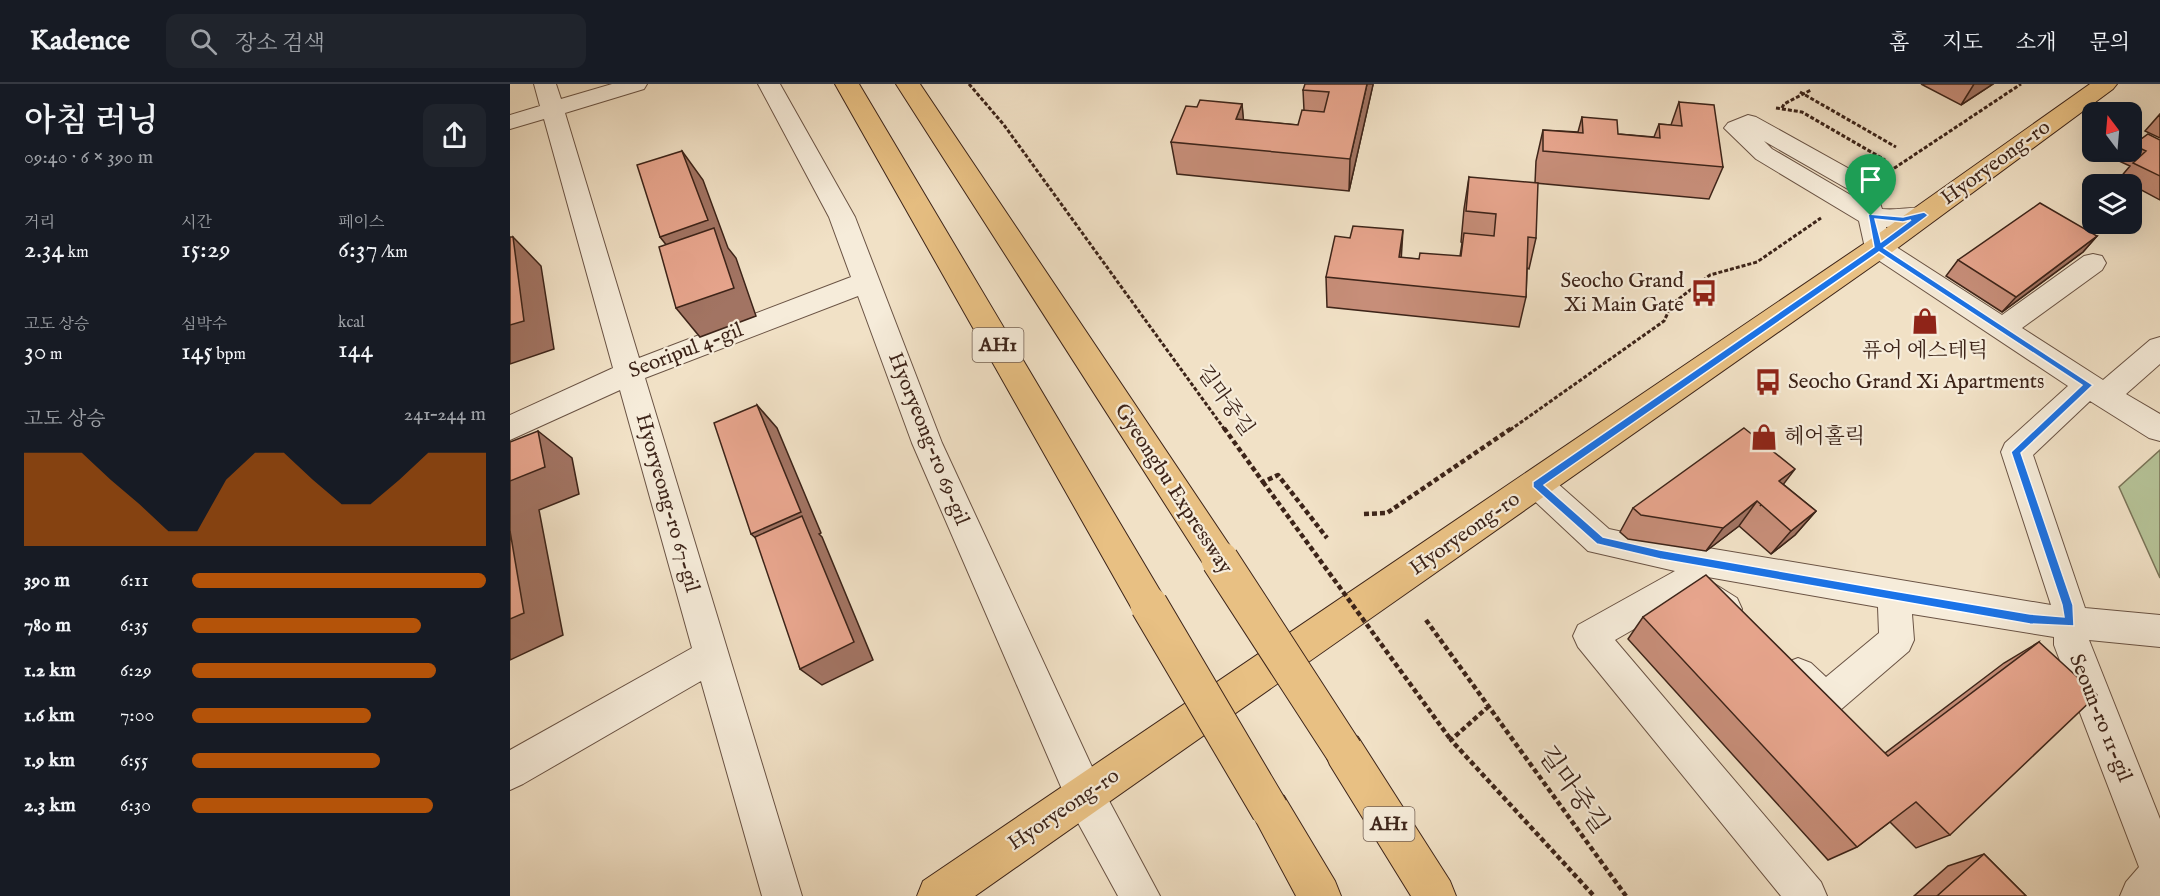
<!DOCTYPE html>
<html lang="ko">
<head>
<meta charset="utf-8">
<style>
  body { margin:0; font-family:"IM FELL English","Noto Serif KR",serif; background:#20242c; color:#f1f3f6; height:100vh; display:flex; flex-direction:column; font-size:22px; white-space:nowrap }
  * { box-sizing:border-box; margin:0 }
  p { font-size:20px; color:#9ea1a6 }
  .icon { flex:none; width:33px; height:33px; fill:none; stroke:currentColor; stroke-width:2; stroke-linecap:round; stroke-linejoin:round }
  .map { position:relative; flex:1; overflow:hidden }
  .side { display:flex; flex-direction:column; background:#171b24; width:510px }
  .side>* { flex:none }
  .needle { width:39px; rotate:344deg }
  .controls { position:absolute; left:1572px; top:18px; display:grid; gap:12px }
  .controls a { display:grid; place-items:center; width:60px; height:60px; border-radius:12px; background:#171b24; box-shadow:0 6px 24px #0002; font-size:30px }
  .pin { position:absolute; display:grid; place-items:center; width:51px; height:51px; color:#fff; margin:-62px -26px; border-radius:50% 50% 50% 0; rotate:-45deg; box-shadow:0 0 6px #0007 }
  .pin .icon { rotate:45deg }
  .round { display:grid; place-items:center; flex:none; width:63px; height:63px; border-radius:12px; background:#20242c }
  .overview { display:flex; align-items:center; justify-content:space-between; height:102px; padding:0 24px }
  h1 { font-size:33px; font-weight:600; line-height:45px }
  .metrics { display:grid; grid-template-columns:repeat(3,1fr); gap:9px; height:102px; padding:6px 24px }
  .metrics div { display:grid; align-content:center }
  .metrics b { font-size:26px; font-weight:600 }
  .metrics small { font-size:16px; font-weight:400 }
  .metrics p { font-size:16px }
  .chart { height:168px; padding:12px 24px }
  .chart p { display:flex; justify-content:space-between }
  .chart svg { width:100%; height:108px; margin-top:6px; fill:#b45309; opacity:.7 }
  ul { padding:0 24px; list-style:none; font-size:20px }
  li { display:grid; grid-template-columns:96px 72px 1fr; align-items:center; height:45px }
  li i { height:15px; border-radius:8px; background:#b45309 }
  header { display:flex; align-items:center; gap:36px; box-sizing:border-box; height:84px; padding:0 30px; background:#171b24; border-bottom:2px solid #363941 }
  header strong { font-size:28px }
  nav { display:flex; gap:33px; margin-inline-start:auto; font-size:21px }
  .search { width:420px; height:54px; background:#20242c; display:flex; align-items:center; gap:15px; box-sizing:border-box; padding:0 21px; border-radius:12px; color:#9ea1a6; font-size:22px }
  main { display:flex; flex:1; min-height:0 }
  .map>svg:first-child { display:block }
</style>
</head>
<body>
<header>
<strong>Kadence</strong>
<div class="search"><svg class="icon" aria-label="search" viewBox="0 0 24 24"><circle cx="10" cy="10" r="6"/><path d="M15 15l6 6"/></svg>장소 검색</div>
<nav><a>홈</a><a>지도</a><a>소개</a><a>문의</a></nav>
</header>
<main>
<section class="side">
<div class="overview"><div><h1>아침 러닝</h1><p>09:40 · 6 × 390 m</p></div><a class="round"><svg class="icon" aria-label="share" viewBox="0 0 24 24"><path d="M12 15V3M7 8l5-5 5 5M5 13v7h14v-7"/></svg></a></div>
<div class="metrics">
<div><p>거리</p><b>2.34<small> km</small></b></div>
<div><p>시간</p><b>15:29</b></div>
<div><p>페이스</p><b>6:37<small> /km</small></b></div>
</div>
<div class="metrics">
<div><p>고도 상승</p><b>30<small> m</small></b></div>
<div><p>심박수</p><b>145<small> bpm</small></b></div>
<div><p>kcal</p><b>144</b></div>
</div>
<div class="chart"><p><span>고도 상승</span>241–244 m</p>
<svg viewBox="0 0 160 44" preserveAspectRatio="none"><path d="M0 44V6L10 6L20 6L30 17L40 27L50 38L60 38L70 17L80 6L90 6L100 17L110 27L120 27L130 17L140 6L150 6L160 6V44z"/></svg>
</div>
<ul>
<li><b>390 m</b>6:11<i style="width:100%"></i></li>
<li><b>780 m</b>6:35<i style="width:78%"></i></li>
<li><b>1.2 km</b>6:29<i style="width:83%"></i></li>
<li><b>1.6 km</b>7:00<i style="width:61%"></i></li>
<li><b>1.9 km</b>6:55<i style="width:64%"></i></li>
<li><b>2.3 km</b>6:30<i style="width:82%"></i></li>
</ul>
</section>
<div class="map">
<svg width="1650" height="812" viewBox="0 0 1650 812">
  <rect width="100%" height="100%" fill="#f1e1c6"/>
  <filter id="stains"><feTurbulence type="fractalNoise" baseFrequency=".00333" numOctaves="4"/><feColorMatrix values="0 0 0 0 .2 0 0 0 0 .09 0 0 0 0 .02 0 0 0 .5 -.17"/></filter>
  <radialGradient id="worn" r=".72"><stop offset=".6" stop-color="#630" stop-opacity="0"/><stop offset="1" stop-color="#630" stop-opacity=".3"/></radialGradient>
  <path fill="#b6c398" stroke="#7a7458" stroke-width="1.5" d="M1650 366V494L1609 403Z"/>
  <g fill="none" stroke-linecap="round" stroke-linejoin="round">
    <defs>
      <path id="minor" d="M24 0H46L51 15 102 0H137L134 5 55 29 129 274 341 193 319 133 248 0H270L345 133 432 359 589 698 650 812H608L561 726 402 359 348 212 135 294 292 812H252L191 597 13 700 0 706V666L182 564 110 306 0 356V331L103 284 34 35 0 45V31L30 22Z
        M1238 31 1246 33 1363 98 1372 125C1389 127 1407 121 1423 125L1427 131 1423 137 1398 142 1376 143 1380 159 1492 231 1574 172 1583 170 1592 172 1596 179 1592 186 1512 244 1593 296 1640 256 1650 253V280L1616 310 1650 330V357L1639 354 1580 317 1523 371 1575 524 1650 531V563L1579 556 1650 735V812H1610L1616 798 1629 783 1544 561V553L1402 530 1404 556 1399 567 1328 628 1315 634C1296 626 1278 610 1270 591L1275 579 1288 574 1301 579 1316 593 1369 549 1368 523 1192 492 1227 514 1232 525 1227 536 1215 541 1203 536 1173 517 1105 556 1311 798 1317 812H1271L1068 563 1063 552 1068 541 1165 487 1078 467 1016 409 1011 400 1016 391 1027 387 1038 391 1099 445 1150 456 1541 521 1491 368 1495 359 1558 302 1359 170 1355 164 1349 137 1246 75 1214 44 1218 39ZM1254 57 1343 108 1344 113 1262 65Z"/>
      <path id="major" d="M1580 0H1607L1603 5 1378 171 465 812H407L413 797 1358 157Z"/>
      <path id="highway" d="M325 0H349L652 510 657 521 652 532 639 537 626 532Z
        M386 0H410L722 465 727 476 722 487 710 491 698 487Z
        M834 647 848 653 940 797 946 812H901L820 681 814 667 820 653Z
        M760 706 774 712 825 797 831 812H786L740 726 746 712Z"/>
    </defs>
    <use href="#minor" stroke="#6a5344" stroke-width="2"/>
    <use href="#major" stroke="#3d2419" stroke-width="2"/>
    <use href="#highway" stroke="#3d2419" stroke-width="2"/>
    <path stroke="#3d2419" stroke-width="3" stroke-dasharray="4 2" stroke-linecap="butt" d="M459 0 494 41 715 346
      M1290 8 1386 63
      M1266 24 1292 28 1375 76
      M1272 24 1274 20 1301 6
      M1374 91 1511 0
      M1000 346 1154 237 1162 220 1200 191 1247 178 1311 134"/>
    <path stroke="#3d2419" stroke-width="4.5" stroke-dasharray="5 3" stroke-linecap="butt" d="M714 344 753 398 768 391 817 454
      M854 430 877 429 1002 344
      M916 536 1116 812
      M979 622 941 656 1084 812"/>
    <use href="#minor" fill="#f6ecda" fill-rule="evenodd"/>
    <use href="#major" fill="#e8c083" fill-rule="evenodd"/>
    <use href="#highway" fill="#e8c083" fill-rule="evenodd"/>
    <defs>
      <path id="highway-bridge" d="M710 476 834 667
        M639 521 760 726"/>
    </defs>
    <use href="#highway-bridge" stroke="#3d2419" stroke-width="39" stroke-linecap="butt"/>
    <path stroke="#3d2419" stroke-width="4.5" stroke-dasharray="5 3" stroke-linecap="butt" d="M753 398 941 656"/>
    <use href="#highway-bridge" stroke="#e8c083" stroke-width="37"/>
  </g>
  <path fill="#c78e79" stroke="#3d2419" stroke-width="1.5" d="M863 0 839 107 667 90 661 58 687 23 732 20 733 36 788 41 794 26 793 6Z
    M1411 0H1483L1451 21Z
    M1169 18 1213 83 1199 115 1025 99 1026 77 1033 46 1068 48 1072 33 1108 50 1144 53 1149 40 1161 41Z
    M1650 30V54L1635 47Z
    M1650 56V116L1622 101V100L1609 95 1620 82 1609 77 1618 68H1622V63L1623 61Z
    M959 93 1026 154 1019 185 1017 184 1016 213 1009 243 817 223 816 193 891 174 909 175 950 172 952 159 951 158 954 125Z
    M1587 152 1573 168 1492 228 1436 192 1448 176Z
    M1273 400 1306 427 1285 451 1261 470 1229 442 1196 467 1118 455 1110 448 1123 424Z
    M1133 533 1375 669 1494 579 1529 558 1440 751 1406 764 1380 738 1347 763 1318 776 1118 555Z
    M1474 770 1516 812H1404L1438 782Z"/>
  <path fill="#a27463" stroke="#3d2419" stroke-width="1.5" d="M857 0H863V1L839 107 840 75Z
    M1464 0H1483L1451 21Z
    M732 20 735 52 726 35Z
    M172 67 193 96 218 164 226 174 246 232 190 253 166 224 173 182 150 153Z
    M893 146 891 178 889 173Z
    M1587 152 1573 168 1492 228 1506 213Z
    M3 153 31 182 44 265 0 280V241Z
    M247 321 267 344 311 449 309 450 312 453 363 576 312 601 290 585 263 470 241 450Z
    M28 347 62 374 69 410 29 426 53 551 0 576V397Z
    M1285 385 1266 410 1250 422 1269 397Z
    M1247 417 1229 442 1196 467 1213 444Z
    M1306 427 1285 451 1261 470 1281 447Z"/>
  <path fill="#e7a58d" stroke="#3d2419" stroke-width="1.5" d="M795 0H857L840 75 661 58 676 22 687 23 690 16 732 20 726 35 788 41 792 26 814 28 819 8 793 6Z
    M1169 18 1204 21 1213 83 1033 67V46L1073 49 1072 33 1107 36 1108 50 1150 54 1149 40 1172 42Z
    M1638 50 1650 56V92L1623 79 1636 67 1623 61Z
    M172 67 198 136 150 153 127 81Z
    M959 93 1028 99 1026 154 1018 153 1016 213 816 193 825 152 840 154 843 142 893 146 889 173 909 175 910 169 951 172 954 149 984 152 986 130 956 127Z
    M1530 119 1587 152 1506 213 1448 176Z
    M204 144 224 204 166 224 149 163Z
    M0 153H3L14 237 0 241Z
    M247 321 291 428 241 450 204 339Z
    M1234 344 1285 385 1269 397 1306 427 1281 447 1247 417 1213 444 1131 431 1123 424Z
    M28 347 35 383 0 397V358Z
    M292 432 344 558 290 585 245 453Z
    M0 447 14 529 0 535Z
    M1196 491 1378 672 1529 558 1587 611 1440 751 1406 718 1347 763 1133 533Z
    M1474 770 1516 812H1427Z"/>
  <path fill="#1a73e8" stroke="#fff" stroke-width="1.5" fill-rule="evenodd" d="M1414 128 1418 131 1416 133 1374 164 1583 301 1511 369 1563 521 1564 542 1520 540 1150 475 1087 460 1023 403V398L1364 163 1358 130 1393 133ZM1365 135 1393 138 1401 136 1371 158ZM1369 168 1572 301 1501 368 1552 521 1554 533 1520 530 1384 507 1150 466 1093 453 1034 401Z"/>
  <defs>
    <symbol id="bus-bare" viewBox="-9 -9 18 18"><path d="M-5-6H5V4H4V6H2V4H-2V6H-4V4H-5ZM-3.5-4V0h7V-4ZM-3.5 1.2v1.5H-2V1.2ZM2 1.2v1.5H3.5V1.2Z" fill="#8f2418" stroke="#f6ecda" stroke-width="2.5" paint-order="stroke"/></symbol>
    <symbol id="shop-bare" viewBox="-9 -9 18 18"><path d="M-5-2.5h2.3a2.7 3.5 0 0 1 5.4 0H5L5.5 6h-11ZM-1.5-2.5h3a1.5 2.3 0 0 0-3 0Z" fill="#8f2418" stroke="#f6ecda" stroke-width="2.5" paint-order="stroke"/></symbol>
  </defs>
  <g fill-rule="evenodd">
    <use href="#bus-bare" x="1175" y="190" width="38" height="38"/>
    <use href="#shop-bare" x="1396" y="218" width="38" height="38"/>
    <use href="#bus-bare" x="1239" y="279" width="38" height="38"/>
    <use href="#shop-bare" x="1235" y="334" width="38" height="38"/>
  </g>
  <g text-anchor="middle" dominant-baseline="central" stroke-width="4.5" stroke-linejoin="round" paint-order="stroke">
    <g fill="#f6ecda" stroke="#746053" stroke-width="1.5">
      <rect x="462.5" y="244" width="51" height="34" rx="4.5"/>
      <rect x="853.5" y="723" width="51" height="34" rx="4.5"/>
    </g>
    <g font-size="20" font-weight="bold" fill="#3d2419">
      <text x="488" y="261">AH1</text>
      <text x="879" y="740">AH1</text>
    </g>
    <g font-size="21" fill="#3d2419" stroke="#f6ecda">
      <text transform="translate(1486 79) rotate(-36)">Hyoryeong-ro</text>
      <text transform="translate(176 267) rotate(-21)">Seoripul 4-gil</text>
      <text transform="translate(715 317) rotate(54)">길마중길</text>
      <text transform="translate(418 355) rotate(68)">Hyoryeong-ro 69-gil</text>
      <text transform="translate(663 405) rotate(57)">Gyeongbu Expressway</text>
      <text transform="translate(157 419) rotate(74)">Hyoryeong-ro 67-gil</text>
      <text transform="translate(955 450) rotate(-35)">Hyoryeong-ro</text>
      <text transform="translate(1590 634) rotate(68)">Seoun-ro 11-gil</text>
      <text transform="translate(554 726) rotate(-34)">Hyoryeong-ro</text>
    </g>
    <g font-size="21" fill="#3d2419" stroke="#f6ecda" text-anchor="start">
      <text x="1174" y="197" text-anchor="end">Seocho Grand<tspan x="1174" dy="24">Xi Main Gate</tspan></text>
      <text x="1415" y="267" text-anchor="middle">퓨어 에스테틱</text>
      <text x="1278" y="298">Seocho Grand Xi Apartments</text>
      <text x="1274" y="353">헤어홀릭</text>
    </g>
    <g font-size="26" fill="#3d2419" stroke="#f6ecda">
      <text transform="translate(1063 706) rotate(54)">길마중길</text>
    </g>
  </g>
  <rect width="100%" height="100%" filter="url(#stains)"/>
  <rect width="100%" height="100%" fill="url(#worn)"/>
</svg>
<div class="controls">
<a><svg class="needle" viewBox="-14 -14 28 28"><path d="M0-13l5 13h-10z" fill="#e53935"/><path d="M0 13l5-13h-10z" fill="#9ea1a6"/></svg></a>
<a><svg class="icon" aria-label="layers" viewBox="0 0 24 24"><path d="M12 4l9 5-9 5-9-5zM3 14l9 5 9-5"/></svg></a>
</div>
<div class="pin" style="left:1361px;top:132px;background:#1e9e55"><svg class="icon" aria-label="arrive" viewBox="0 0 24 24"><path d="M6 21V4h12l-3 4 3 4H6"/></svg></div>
</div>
</main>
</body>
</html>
